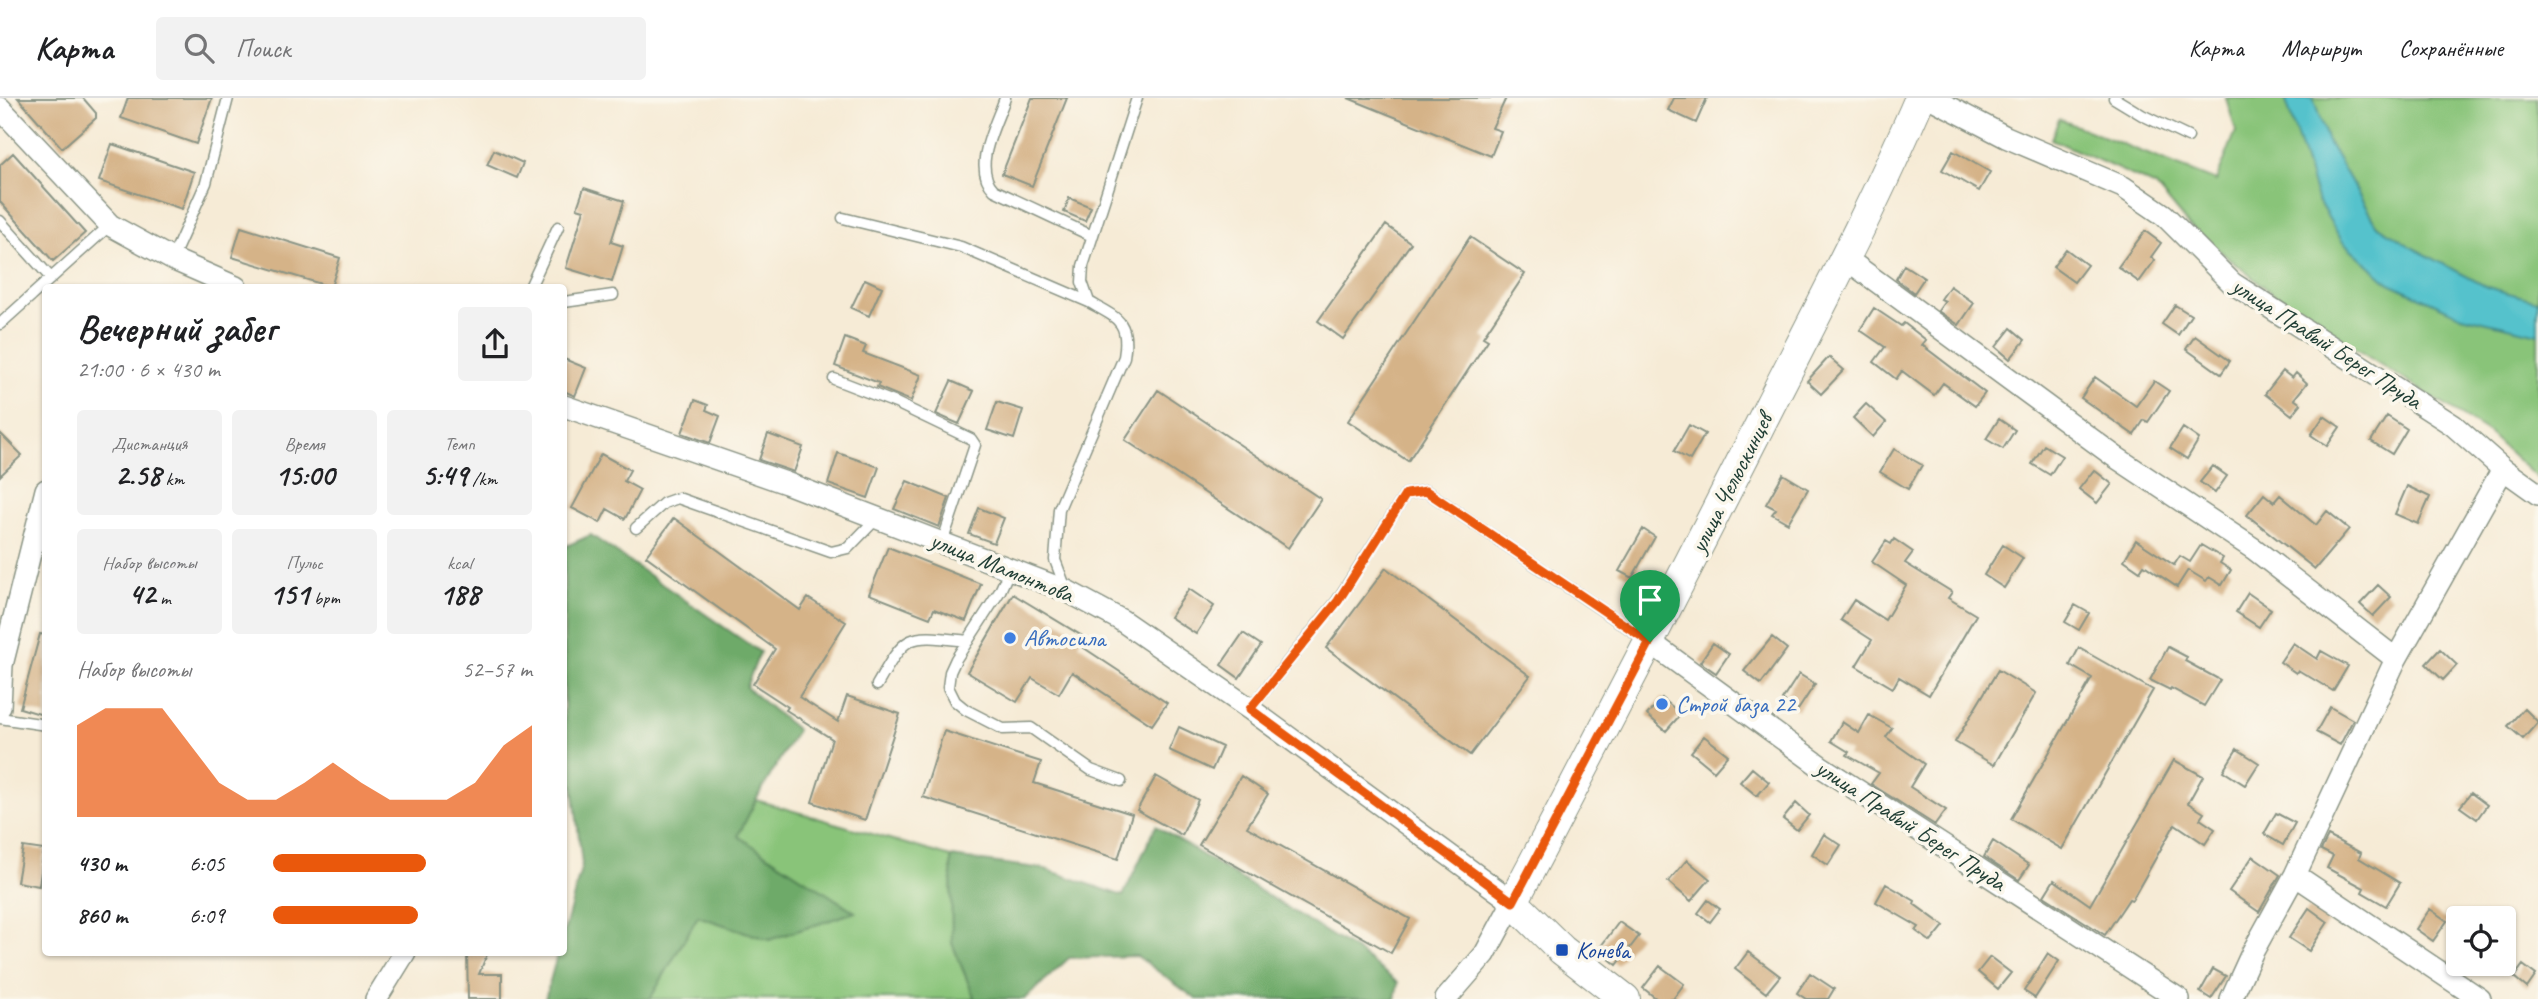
<!DOCTYPE html>
<html lang="ru">
<head>
<meta charset="utf-8">
<style>
  body { margin:0; font-family:Caveat,sans-serif; background:#f2f2f2; color:#202124; height:100vh; display:flex; flex-direction:column; font-size:26px; white-space:nowrap }
  * { box-sizing:border-box; margin:0 }
  p { font-size:23px; color:#757577 }
  .icon { flex:none; width:38px; height:38px; fill:none; stroke:currentColor; stroke-width:2; stroke-linecap:round; stroke-linejoin:round }
  .map { position:relative; flex:1; overflow:hidden }
  .side { position:absolute; left:42px; top:186px; width:525px; height:672px; display:flex; flex-direction:column; background:#fff; border-radius:7px; box-shadow:0 2px 5px #0004 }
  .side>* { flex:none }
  .controls { position:absolute; left:2446px; top:808px; display:grid; gap:14px }
  .controls a { display:grid; place-items:center; width:70px; height:70px; border-radius:7px; background:#fff; box-shadow:0 2px 5px #0004; font-size:35px }
  .pin { position:absolute; display:grid; place-items:center; width:60px; height:60px; color:#fff; margin:-72px -30px; border-radius:50% 50% 50% 0; rotate:-45deg; box-shadow:0 0 7px #0007 }
  .pin .icon { rotate:45deg }
  .round { display:grid; place-items:center; flex:none; width:74px; height:74px; border-radius:7px; background:#f2f2f2 }
  .head { display:flex; align-items:center; justify-content:space-between; height:119px; padding:0 35px }
  h1 { font-size:38px; font-weight:700; line-height:52px }
  .stats { display:grid; grid-template-columns:repeat(3,1fr); gap:10px; height:119px; padding:7px 35px }
  .stats div { display:grid; align-content:center; border-radius:7px; background:#f2f2f2; text-align:center }
  .stats b { font-size:30px; font-weight:700 }
  .stats small { font-size:19px; font-weight:400 }
  .stats p { font-size:19px }
  .chart { height:196px; padding:14px 35px }
  .chart p { display:flex; justify-content:space-between }
  .chart svg { width:100%; height:126px; margin-top:7px; fill:#ea580c; opacity:.7 }
  ul { padding:0 35px; list-style:none; font-size:23px }
  li { display:grid; grid-template-columns:112px 84px 1fr; align-items:center; height:52px }
  li i { height:18px; border-radius:9px; background:#ea580c }
  header { display:flex; align-items:center; gap:42px; box-sizing:border-box; height:98px; padding:0 35px; background:#fff; border-bottom:2px solid #e0e0e0 }
  header strong { font-size:33px }
  nav { display:flex; gap:38px; margin-inline-start:auto; font-size:24px }
  .search { width:490px; height:63px; background:#f2f2f2; display:flex; align-items:center; gap:18px; box-sizing:border-box; padding:0 24px; border-radius:7px; color:#757577; font-size:26px }
  .map>svg:first-child { display:block }
</style>
</head>
<body>
<header>
<strong>Карта</strong>
<div class="search"><svg class="icon" aria-label="search" viewBox="0 0 24 24"><circle cx="10" cy="10" r="6"/><path d="M15 15l6 6"/></svg>Поиск</div>
<nav><a>Карта</a><a>Маршрут</a><a>Сохранённые</a></nav>
</header>
<div class="map">
<svg width="2538" height="901" viewBox="0 0 2538 901">
  <rect width="100%" height="100%" fill="#fbf7ec"/>
  <filter id="ink" filterUnits="userSpaceOnUse"><feTurbulence type="fractalNoise" baseFrequency=".0143" numOctaves="2"/><feDisplacementMap in="SourceGraphic" scale="14" xChannelSelector="R" yChannelSelector="G"/><feConvolveMatrix kernelMatrix="1 2 1 2 8 2 1 2 1" color-interpolation-filters="sRGB"/></filter>
  <filter id="wash" filterUnits="userSpaceOnUse"><feTurbulence type="fractalNoise" baseFrequency=".00686" numOctaves="4" result="noise"/><feDisplacementMap in="SourceGraphic" scale="28" xChannelSelector="R" yChannelSelector="G"/><feGaussianBlur stdDeviation="1.57" result="paint"/><feColorMatrix in="noise" values="0 0 0 0 0 0 0 0 0 0 0 0 0 0 0 0 0 1.4 0 .05"/><feComposite in="paint" operator="in"/></filter>
  <g filter="url(#wash)">
    <rect width="100%" height="100%" fill="#f6ebd6"/>
    <path fill="#89c479" stroke="#548056" stroke-width="2" d="M2226 0H2538V381L2486 333 2289 209 2188 127 2156 88 2051 41 2059 21 2216 83 2236 33Z
      M756 702 951 759 952 845 975 901H650L698 818 769 842 855 814 737 738Z"/>
    <path fill="#6eaa69" stroke="#46744e" stroke-width="2" d="M591 437 760 554 746 589 797 632 756 702 738 738 855 814 769 842 698 818 650 901H545L558 854H564V834L582 767 573 687 564 678V449Z
      M1156 728 1358 854 1398 885 1395 901H1196L1137 858 1069 860 1025 901H975L952 845 951 759 1045 771 1123 798Z"/>
    <path fill="#55c2cc" stroke="#3a8080" stroke-width="2" d="M2285 0H2313L2328 44 2376 126 2413 150 2487 189 2538 203V236L2462 218 2389 185 2342 143 2317 101Z"/>
    <g id="blocks">
      <path fill="#d5b388" d="M18 0H83L96 15V20L62 50Z
        M128 0H212L196 46 121 20Z
        M1032 0H1067L1032 88 1002 76Z
        M1348 0H1506L1492 30 1501 33 1491 58Z
        M1674 0H1707L1696 25 1668 12Z
        M112 46 194 74 182 111 99 83Z
        M494 52 523 65 517 80 487 67Z
        M1953 53 1990 74 1979 93 1942 72Z
        M13 55 85 135 53 163 0 104V67Z
        M584 90 624 103 611 144 623 148 612 184 566 170 584 112 577 110Z
        M1069 100 1091 109 1085 123 1064 114Z
        M1386 127 1411 145 1343 241 1318 223Z
        M241 129 340 160 331 189 232 159Z
        M2145 133 2161 145 2151 159 2155 162 2139 184 2118 169Z
        M1470 139 1525 176 1483 239 1488 242 1408 363 1348 323Z
        M2066 151 2087 167 2074 184 2053 169Z
        M1904 167 1924 180 1914 195 1896 181Z
        M865 181 882 189 869 218 851 210Z
        M1950 188 1974 205 1959 227 1938 213 1945 203 1941 201Z
        M2175 207 2191 217 2178 237 2162 226Z
        M1874 210 1901 228 1904 225 1926 242 1922 247 1985 295 1975 308 1943 285 1934 297 1902 273 1896 281 1874 264 1885 249 1860 232Z
        M2011 230 2025 242 2010 261 1996 249Z
        M2195 238 2230 263 2221 276 2186 251Z
        M845 240 866 248 863 255 921 277 911 303 877 289 879 285 835 268Z
        M1829 259 1844 272 1821 296 1807 283Z
        M564 261 586 270 575 298 564 293Z
        M2283 273 2292 280 2296 275 2307 285 2294 301 2301 306 2292 317 2265 296Z
        M2095 279 2136 308 2154 283 2169 293 2148 324 2144 322 2134 337 2081 300Z
        M951 283 974 293 959 326 936 316Z
        M1158 292 1321 401 1288 450 1125 342Z
        M695 302 708 307 706 312 720 318 710 345 682 335Z
        M997 304 1023 312 1014 341 987 332Z
        M1866 306 1886 324 1873 339 1853 320Z
        M2324 318 2340 329 2327 348 2311 337Z
        M2387 318 2407 331 2392 356 2371 343Z
        M1999 321 2015 332 2003 351 1986 341Z
        M1689 327 1705 336 1690 362 1674 353Z
        M2183 330 2199 341 2187 361 2170 350Z
        M0 335 22 357 0 378Z
        M768 336 803 349 794 374 759 362Z
        M2044 347 2062 358 2050 377 2032 366Z
        M1894 351 1922 367 1908 391 1880 374Z
        M838 355 879 369 868 400 828 386Z
        M601 356 630 372 624 383 640 392 625 421 607 411 600 425 572 410Z
        M2213 368 2227 378 2215 395 2200 384Z
        M2094 372 2112 386 2097 405 2079 391Z
        M1783 376 1808 391 1788 425 1772 416 1776 411 1766 406Z
        M907 383 949 400 939 429 894 411Z
        M2407 388 2430 399 2418 426 2395 416Z
        M2264 396 2274 404 2280 397 2316 427 2327 413 2349 431 2315 471 2247 417Z
        M979 410 1004 420 994 445 969 436Z
        M674 420 800 512 808 500 846 524 799 599 838 624 847 598 900 616 865 722 812 704 832 641 786 612 788 609 753 586 775 551 646 458Z
        M1643 431 1655 439 1632 480 1619 473Z
        M1894 441 1913 454 1905 465 1952 494 1948 500 1976 517 1929 597 1899 579 1893 590 1856 568 1872 542 1841 522 1854 502 1885 522 1906 487 1872 464 1886 443 1891 446Z
        M2136 442 2174 467 2180 458 2190 464 2201 447 2223 460 2220 465 2231 472 2222 487 2209 479 2206 483 2188 472 2177 489 2144 467 2140 473 2124 462Z
        M2003 447 2023 460 2004 490 1984 477Z
        M888 449 981 486 966 523 934 511 930 520 869 496Z
        M1386 470 1530 578 1470 657 1326 550Z
        M2378 487 2391 499 2373 518 2360 506Z
        M1189 491 1214 508 1196 536 1170 519Z
        M2248 495 2271 511 2259 529 2236 514Z
        M1013 496 1082 538 1078 546 1167 605 1152 627 1072 574 1059 596 1032 580 1017 604 967 574Z
        M2075 507 2089 515 2079 532 2065 524Z
        M1243 535 1261 547 1239 580 1221 567Z
        M40 536 46 537V618L20 610Z
        M1772 539 1787 551 1761 586 1744 573Z
        M1713 545 1729 556 1716 575 1700 564Z
        M2293 545 2317 561 2321 553 2348 568 2333 593 2298 572 2296 575 2280 564Z
        M2168 549 2187 559 2185 563 2220 582 2204 608 2171 590 2170 592 2150 582Z
        M2079 550 2153 592 2062 751 2011 721 2092 580 2070 567Z
        M2440 551 2457 567 2443 582 2426 566Z
        M1998 572 2036 595 1994 667 1955 644Z
        M1799 576 1815 586 1798 612 1782 602Z
        M1662 600 1681 616 1666 633 1647 617Z
        M2330 609 2353 622 2340 647 2316 634Z
        M2524 610 2538 624 2523 641 2508 628Z
        M1869 617 1892 630 1886 639 1924 666 1910 689 1946 712 1935 727 1871 686 1879 675 1847 657 1849 654 1831 643 1842 624 1859 635Z
        M1179 629 1222 649 1212 672 1169 652Z
        M944 633 1041 664 1034 685 1132 716 1118 761 923 699Z
        M1704 638 1728 657 1714 673 1691 654Z
        M2237 651 2259 665 2245 687 2223 673Z
        M2174 662 2203 678 2188 705 2204 715 2200 721 2215 731 2205 746 2175 726 2132 802 2129 801 2105 837 2044 798 2054 782 2090 807Z
        M1752 670 1769 684 1757 698 1740 684Z
        M1156 678 1198 702 1182 737 1137 712Z
        M1241 678 1268 696 1247 729 1410 821 1391 855 1199 747Z
        M2471 695 2487 707 2477 721 2460 709Z
        M1796 705 1809 717 1797 732 1783 721Z
        M2276 715 2295 725 2283 747 2264 736Z
        M1824 736 1841 747 1828 767 1812 756Z
        M2328 738 2361 755 2359 760 2400 785 2386 808 2362 794 2364 790 2327 770 2333 758 2321 752Z
        M1993 743 2029 767 2019 782 1984 759Z
        M23 749 44 752 39 788 17 784Z
        M2253 758 2280 777 2259 814 2229 793Z
        M1687 762 1710 781 1691 803 1668 784Z
        M1886 786 1915 803 1914 806 1944 828 1931 844 1916 833 1919 829 1876 804Z
        M1708 802 1720 811 1710 824 1698 815Z
        M2309 810 2328 824 2309 853 2289 840Z
        M2430 811 2447 823 2433 843 2416 831Z
        M1619 824 1639 838 1617 867 1598 852Z
        M467 854H488L479 876H502V901H468Z
        M1748 854 1780 878 1766 895 1735 871Z
        M2048 855 2059 863 2035 900 2024 893Z
        M1990 859 2011 875 1998 891 1978 874Z
        M2523 867 2536 877 2527 890 2514 879Z
        M1660 868 1684 886 1673 901H1657L1643 890Z
        M2213 871 2226 878 2211 901 2200 894Z
        M1810 875 1834 891 1828 901H1806L1797 895Z"/>
    </g>
  </g>
  <g filter="url(#ink)">
    <use href="#blocks" fill-opacity="0" stroke="#8a9485" stroke-width="2"/>
    <g fill="none" stroke-linecap="round" stroke-linejoin="round">
      <defs>
        <path id="lane" d="M1005 0C996 27 971 69 994 92L1092 138
          M2114 0 2142 17 2188 39
          M843 120 961 149 1089 204
          M0 123 50 179
          M172 161 206 85 228 0
          M530 189 558 129
          M564 204 613 197
          M0 226 110 127
          M834 281 896 305 971 341 975 347 942 445
          M636 430 664 405 678 400 831 454 848 450 877 420
          M1010 471 1000 493 956 561 950 574 948 589 955 603 966 612 1003 631 1031 630 1091 672 1121 683
          M1066 491 1055 462 1059 411 1124 259C1130 223 1117 220 1089 204L1082 184 1083 168 1137 0
          M877 587C907 534 907 536 968 543
          M1250 611 1337 503 1406 396 1426 393 1648 543
          M0 620 46 627"/>
        <path id="street" d="M1931 0 2006 39 2123 89 2164 117 2232 185 2453 327 2503 371 2538 396
          M0 10 110 127 172 161 236 189
          M1845 160 2114 358 2254 451 2396 561
          M564 308 786 385 1067 493 1121 522 1250 611 1513 804 1485 856 1446 901
          M1650 544 1820 668 2179 901
          M0 609 2 567 46 392
          M2295 777 2480 901
          M376 901 405 854
          M2231 901 2252 855 2295 777 2396 561 2503 371"/>
        <path id="secondary" d="M1625 901 1562 852 1513 804C1600 639 1685 475 1769 309 1821 207 1875 105 1920 0"/>
      </defs>
      <use href="#lane" stroke="#8a9485" stroke-width="13"/>
      <use href="#street" stroke="#8a9485" stroke-width="24"/>
      <use href="#secondary" stroke="#8a9485" stroke-width="32"/>
      <use href="#lane" stroke="#fff" stroke-width="10"/>
      <use href="#street" stroke="#fff" stroke-width="21"/>
      <use href="#secondary" stroke="#fff" stroke-width="30"/>
    </g>
  </g>
  <g fill="none" stroke-linecap="round" stroke-linejoin="round" filter="url(#ink)">
    <defs>
      <path id="route" d="M1426 393 1650 544 1513 804 1250 611 1338 503 1406 396Z"/>
    </defs>
    <use href="#route" stroke="#fff" stroke-width="14"/>
    <use href="#route" stroke="#ea580c" stroke-width="9"/>
  </g>
  <g fill="#3f7fe0" stroke="#fbf7ec" stroke-width="2.5">
    <circle cx="1010" cy="540" r="7"/>
    <circle cx="1662" cy="606" r="7"/>
  </g>
  <rect fill="#1a4fb4" stroke="#fbf7ec" stroke-width="2.5" x="1555" y="845" width="14" height="14" rx="3.5"/>
  <g text-anchor="middle" dominant-baseline="central" stroke-width="7" stroke-linejoin="round" paint-order="stroke">
    <g font-size="24" fill="#1f3d34" stroke="#fbf7ec">
      <text transform="translate(2327 245) rotate(33)">улица Правый Берег Пруда</text>
      <text transform="translate(1731 385) rotate(-63)">улица Челюскинцев</text>
      <text transform="translate(1002 469) rotate(22)">улица Мамонтова</text>
      <text transform="translate(1911 727) rotate(33)">улица Правый Берег Пруда</text>
    </g>
    <g font-size="24" fill="#366cbe" stroke="#fbf7ec" text-anchor="start">
      <text x="1024" y="540">Автосила</text>
      <text x="1676" y="606">Строй база 22</text>
    </g>
    <g font-size="24" fill="#164399" stroke="#fbf7ec" text-anchor="start">
      <text x="1576" y="852">Конева</text>
    </g>
  </g>
</svg>
<div class="controls">
<a><svg class="icon" aria-label="locate" viewBox="0 0 24 24"><circle cx="12" cy="12" r="6"/><path d="M12 2v4M12 18v4M2 12h4M18 12h4"/></svg></a>
</div>
<div class="pin" style="left:1650px;top:544px;background:#1e9e55"><svg class="icon" aria-label="arrive" viewBox="0 0 24 24"><path d="M6 21V4h12l-3 4 3 4H6"/></svg></div>
<section class="side">
<div class="head"><div><h1>Вечерний забег</h1><p>21:00 · 6 × 430 m</p></div><a class="round"><svg class="icon" aria-label="share" viewBox="0 0 24 24"><path d="M12 15V3M7 8l5-5 5 5M5 13v7h14v-7"/></svg></a></div>
<div class="stats">
<div><p>Дистанция</p><b>2.58<small> km</small></b></div>
<div><p>Время</p><b>15:00</b></div>
<div><p>Темп</p><b>5:49<small> /km</small></b></div>
</div>
<div class="stats">
<div><p>Набор высоты</p><b>42<small> m</small></b></div>
<div><p>Пульс</p><b>151<small> bpm</small></b></div>
<div><p>kcal</p><b>188</b></div>
</div>
<div class="chart"><p><span>Набор высоты</span>52–57 m</p>
<svg viewBox="0 0 160 44" preserveAspectRatio="none"><path d="M0 44V12L10 6L20 6L30 6L40 19L50 32L60 38L70 38L80 32L90 25L100 32L110 38L120 38L130 38L140 32L150 19L160 12V44z"/></svg>
</div>
<ul>
<li><b>430 m</b>6:05<i style="width:59%"></i></li>
<li><b>860 m</b>6:09<i style="width:56%"></i></li>
</ul>
</section>
</div>
</body>
</html>
